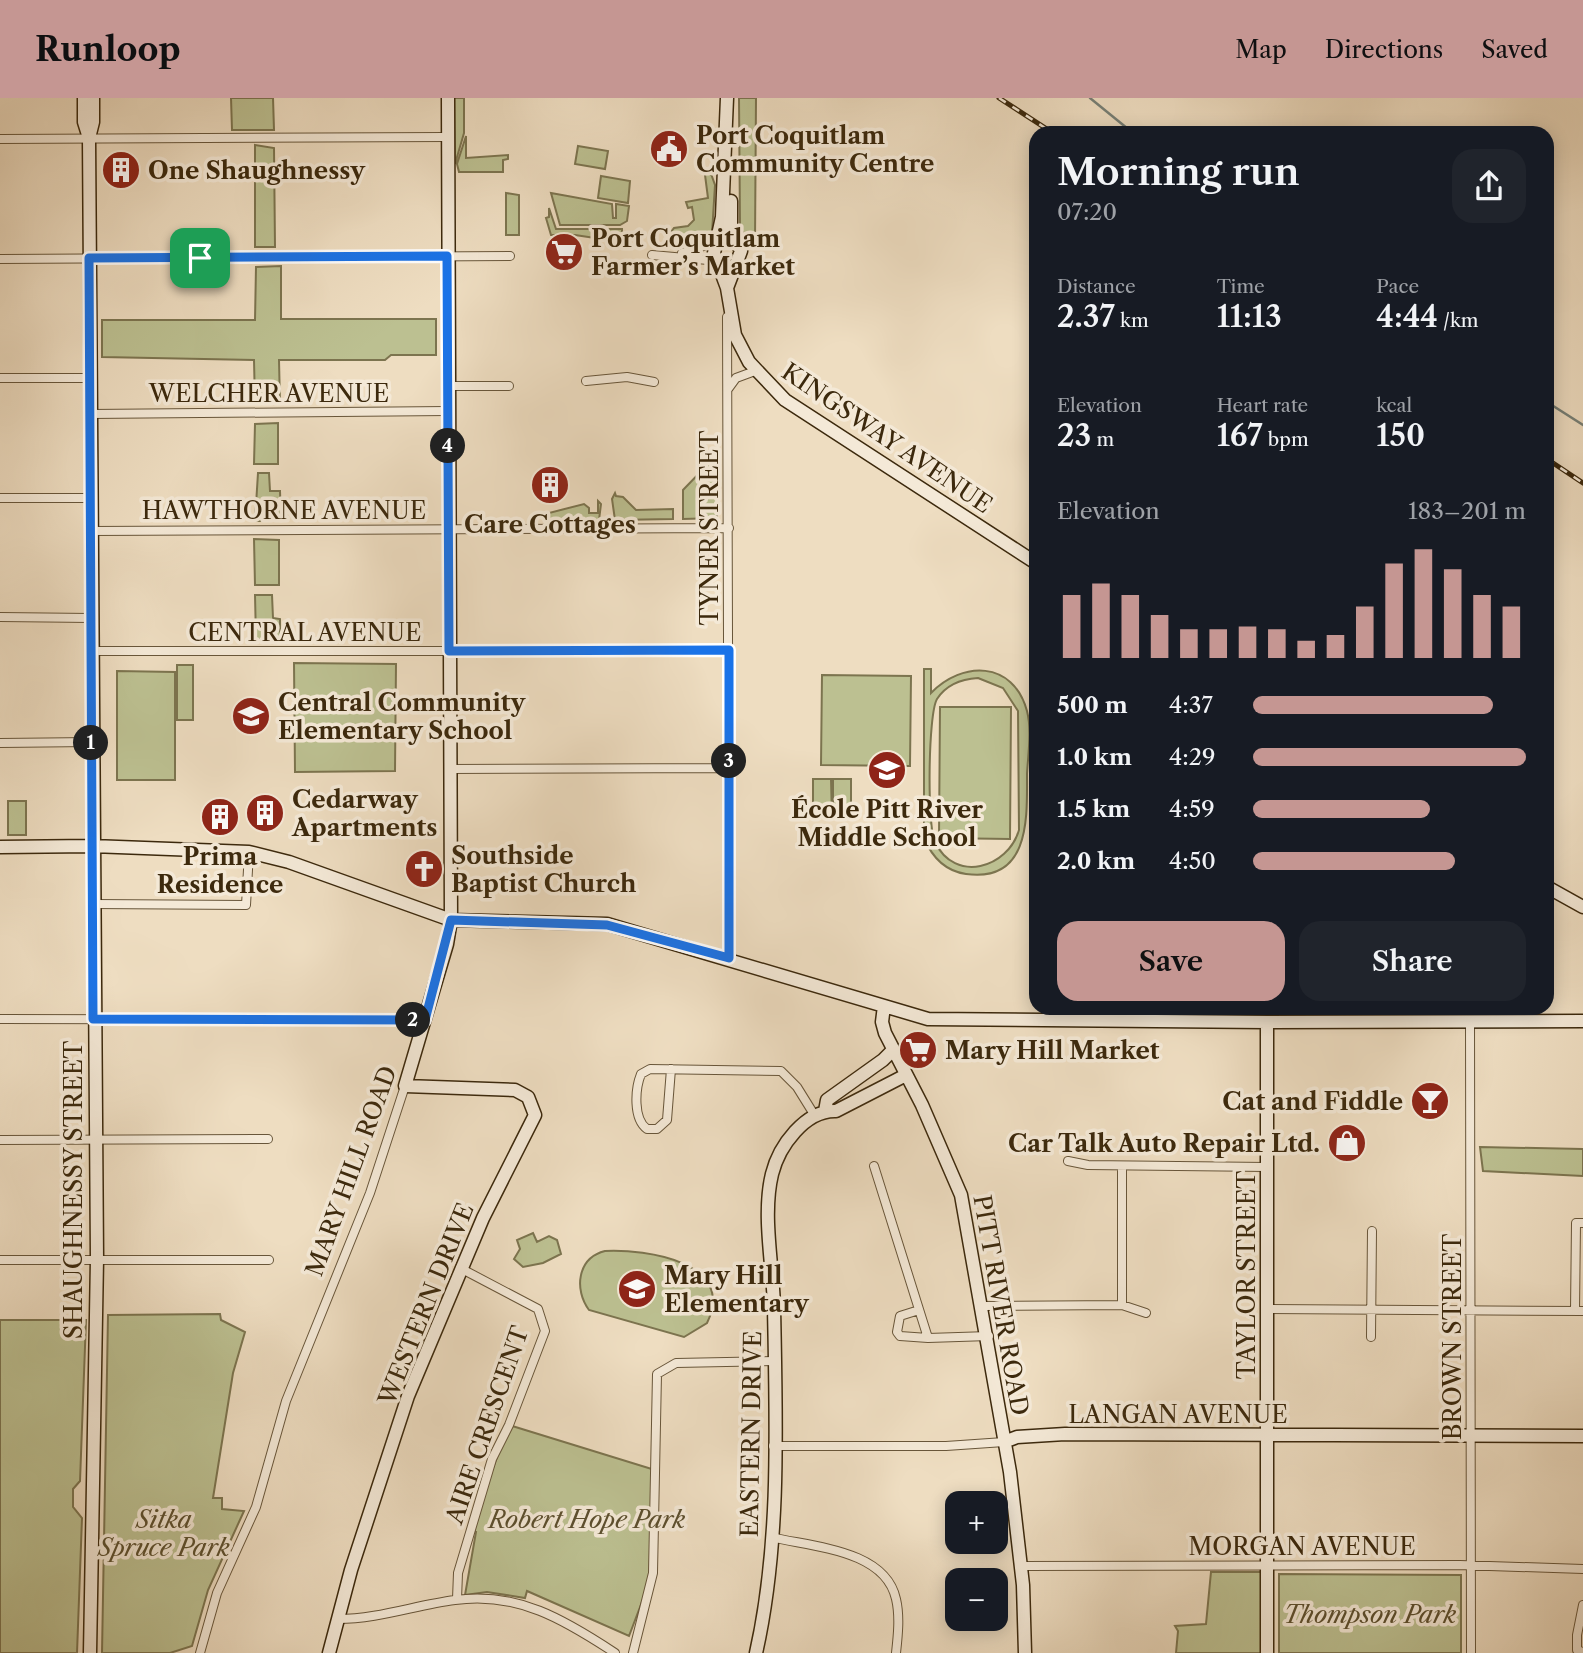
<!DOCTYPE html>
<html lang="en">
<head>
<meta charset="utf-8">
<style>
  body { margin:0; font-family:"Libre Caslon Text",serif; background:#20242c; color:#f1f3f6; height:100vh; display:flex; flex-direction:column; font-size:26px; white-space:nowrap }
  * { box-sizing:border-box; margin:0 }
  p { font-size:23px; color:#9ea1a6 }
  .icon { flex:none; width:38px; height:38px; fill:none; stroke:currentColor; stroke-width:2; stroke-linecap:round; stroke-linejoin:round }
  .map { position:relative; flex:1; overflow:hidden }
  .panel { position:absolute; left:1029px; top:28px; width:525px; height:889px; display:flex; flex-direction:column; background:#171b24; border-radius:21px; box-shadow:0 4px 18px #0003 }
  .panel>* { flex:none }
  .controls { position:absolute; left:945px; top:1393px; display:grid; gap:14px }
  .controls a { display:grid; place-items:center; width:63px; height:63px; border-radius:14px; background:#171b24; box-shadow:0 4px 18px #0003; font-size:35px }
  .pin { position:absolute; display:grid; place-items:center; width:60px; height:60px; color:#fff; margin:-30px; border-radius:14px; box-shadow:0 4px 10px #0006 }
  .km { position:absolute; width:35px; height:35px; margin:-18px; border-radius:50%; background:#222; color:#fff; font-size:19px; line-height:35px; text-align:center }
  .round { display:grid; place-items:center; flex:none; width:74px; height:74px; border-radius:21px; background:#20242c }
  .overview { display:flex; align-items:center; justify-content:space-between; height:119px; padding:0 28px }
  h1 { font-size:38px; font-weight:600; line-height:52px }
  .stats { display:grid; grid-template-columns:repeat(3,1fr); gap:10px; height:119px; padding:7px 28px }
  .stats div { display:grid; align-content:center }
  .stats b { font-size:30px; font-weight:600 }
  .stats small { font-size:19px; font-weight:400 }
  .stats p { font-size:19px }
  .chart { height:196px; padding:14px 28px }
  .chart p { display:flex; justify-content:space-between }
  .chart svg { width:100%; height:126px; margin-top:7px; stroke:#c59692; stroke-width:6 }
  .primary-button { display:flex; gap:14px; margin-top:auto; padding:14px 28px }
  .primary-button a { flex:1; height:80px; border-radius:21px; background:#c59692; color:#111; font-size:28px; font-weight:600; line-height:80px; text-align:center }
  .primary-button a+a { background:#20242c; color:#f1f3f6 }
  ul { padding:0 28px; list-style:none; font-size:23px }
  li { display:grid; grid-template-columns:112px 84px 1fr; align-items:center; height:52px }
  li i { height:18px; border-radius:9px; background:#c59692 }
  header { display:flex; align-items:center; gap:42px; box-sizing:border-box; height:98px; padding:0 35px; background:#c59692; color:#111 }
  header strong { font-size:33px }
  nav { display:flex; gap:38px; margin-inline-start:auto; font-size:24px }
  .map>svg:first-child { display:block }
</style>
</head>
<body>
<header>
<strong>Runloop</strong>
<nav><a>Map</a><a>Directions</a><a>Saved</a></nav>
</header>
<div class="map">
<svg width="1583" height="1555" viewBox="0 0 1583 1555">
  <rect width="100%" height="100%" fill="#eeddc1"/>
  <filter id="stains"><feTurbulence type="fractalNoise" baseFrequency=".00286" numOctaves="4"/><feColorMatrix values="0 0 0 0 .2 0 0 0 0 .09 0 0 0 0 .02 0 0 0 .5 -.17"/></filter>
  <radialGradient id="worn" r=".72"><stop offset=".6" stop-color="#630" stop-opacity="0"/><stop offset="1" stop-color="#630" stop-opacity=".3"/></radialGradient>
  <path fill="#bcc091" stroke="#7c744f" stroke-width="2" fill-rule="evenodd" d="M231 0H273L274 32H232Z
    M454 0H464V35L455 66Z
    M739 0H756L755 144 745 138 740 129Z
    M466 38V60L508 57V61L503 62V74H459L457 66Z
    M255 47 274 50 275 149H255Z
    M578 48 608 53 605 71 575 66Z
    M710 73 715 87 712 135 703 142 669 143 666 141 674 130 688 128 694 122 692 109 688 110 686 104 708 100 705 77Z
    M601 78 630 83 628 105 598 100Z
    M506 95 519 97V137H506Z
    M551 95 612 106 613 120H616V106L629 108 627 123 620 127H560Z
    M549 110 556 131H622V144L575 137H551L546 120 549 119Z
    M281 168V221H436V257H391L385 262H279L280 306H255L254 262 102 259V222H255L256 169Z
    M278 325V366H254L255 326Z
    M709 365 717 366V420L683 421V392Z
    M258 375H269L270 393H280L281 423H255Z
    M615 395 616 398 623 399 636 412 673 411V421L615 422 612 401Z
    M598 403 601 406 599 422H549L545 416 584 406 589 410V415H598Z
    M254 441 279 442V487H255Z
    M255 497H272L273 520 280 521V541H256Z
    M294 565 396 566 395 673 295 674Z
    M177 567H193V622H177Z
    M924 571H931V595C962 563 1013 562 1027 613 1032 632 1028 657 1027 676 1027 718 1031 785 966 776 945 773 932 759 924 740ZM978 580 1003 590 1018 613 1019 732C1008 770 955 786 935 744 927 729 928 616 937 601 946 587 962 581 978 580Z
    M117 573 175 574V682H117Z
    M822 577 911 578 910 668 821 667Z
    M940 609H1011L1010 741 939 740Z
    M813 681H831L832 720H813Z
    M833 681H851V720H833Z
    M8 703H26V737H8Z
    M1480 1049 1583 1051V1078L1483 1073Z
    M533 1135 537 1144 549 1138 557 1142 561 1156 543 1165 523 1169 514 1161 520 1151 517 1142Z
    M605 1153C646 1151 737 1164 707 1225L684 1239 589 1212C574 1192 577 1160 605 1153Z
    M220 1216 221 1222 245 1234 233 1275 213 1400H222V1411L244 1413 208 1492 192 1548 170 1555H102L108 1217Z
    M0 1222H86L80 1383 73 1391V1409L82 1420 77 1555H0Z
    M509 1327 655 1372 653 1475 629 1538 527 1493 525 1500 487 1494 465 1497 476 1434 470 1432Z
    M1211 1474H1261V1555H1176L1178 1533 1175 1528 1206 1526Z
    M1279 1476 1461 1477V1555H1279Z"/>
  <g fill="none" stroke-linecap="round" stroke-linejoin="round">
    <path stroke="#778077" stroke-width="2.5" d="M1090 0 1133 35
      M1547 304 1583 327"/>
    <defs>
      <path id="street" d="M0 41 447 39
        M682 155 716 144
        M652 157 719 163
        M0 161 510 158
        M727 219 729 860
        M0 280H90
        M586 283 627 279 654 284
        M447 288H509
        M728 291 736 280 755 273
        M90 316 448 313
        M0 400H90
        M90 433 729 430
        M0 519 91 520
        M91 553H729
        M0 645 91 644
        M449 671 729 670
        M93 806 246 807 249 754
        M0 921 425 922
        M1470 923 1471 1555
        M671 971 667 1022 657 1031H647C633 1021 635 991 641 976L650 971 781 973 797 989 815 1018
        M0 1042 268 1041
        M1068 1063 1088 1067 1267 1069
        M874 1068 928 1240 989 1238
        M0 1162H269
        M1122 1207V1068
        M983 1208 1122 1207 1146 1215
        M1268 1211 1583 1213
        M919 1212 900 1218 897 1234 900 1238 928 1240
        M1575 1213 1576 1125H1583
        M1371 1239 1372 1133
        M773 1348H946L1004 1344
        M771 1439C811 1449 885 1451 896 1501 900 1518 898 1537 896 1555
        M1021 1468 1460 1467 1583 1471
        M457 1501 458 1475 492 1361 509 1327 545 1233 538 1211 460 1170
        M1583 1507 1577 1537V1552L1583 1554
        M338 1521C378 1521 416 1507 455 1502 517 1493 565 1522 615 1555
        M200 1555 217 1495 256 1409 286 1303 370 1095 405 988
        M633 1555 653 1475 657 1276 676 1265 775 1263"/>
      <path id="secondary" d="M84 0V24L89 40 97 1161 90 1555
        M727 0 722 119 714 155 727 190 735 237 749 264 785 302 1036 465
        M89 40 93 24V0
        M727 190 741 153 731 132V103
        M0 749 92 748 249 754 289 764 451 822 607 826 928 921 1267 924 1583 923
        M1547 789 1583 809
        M884 908 882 924 885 935 922 1007 961 1097 1010 1374 1023 1487 1025 1555
        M1267 924V1555
        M825 1013 827 1002 883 962 893 952
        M1004 1344 1017 1339 1065 1336 1583 1338
        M329 1555 351 1472 408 1298 483 1120 535 1017 528 999 515 992 405 988 447 846 451 822 448 0
        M756 1555C781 1444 776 1322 774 1209 773 1167 762 1117 772 1076 779 1048 805 1012 836 1013L906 977"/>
    </defs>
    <use href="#street" stroke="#68563a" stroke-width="10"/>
    <use href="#secondary" stroke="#3c290d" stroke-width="15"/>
    <use href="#street" stroke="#f4e9d7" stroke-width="8"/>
    <use href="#secondary" stroke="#f4e9d7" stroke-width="12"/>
    <defs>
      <path id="rail" d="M999 0 1053 35
        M1547 361 1583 385"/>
    </defs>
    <use href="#rail" stroke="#3c290d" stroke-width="5"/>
    <use href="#rail" stroke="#f4e9d7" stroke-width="2.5" stroke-dasharray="8" stroke-linecap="butt"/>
  </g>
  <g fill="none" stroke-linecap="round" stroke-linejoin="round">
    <defs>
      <path id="route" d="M447 158 449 553 729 552V860L607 827 451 822 425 922 93 921 89 160Z"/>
    </defs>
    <use href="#route" stroke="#fff" stroke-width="14"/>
    <use href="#route" stroke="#1a73e8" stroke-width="9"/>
  </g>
  <defs>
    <symbol id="civic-disc" viewBox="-11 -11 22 22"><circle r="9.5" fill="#8f2418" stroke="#f4e9d7"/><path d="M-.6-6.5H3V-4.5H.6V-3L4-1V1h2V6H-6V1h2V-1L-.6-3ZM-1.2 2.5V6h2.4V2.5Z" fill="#fff"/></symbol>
    <symbol id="building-disc" viewBox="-11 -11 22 22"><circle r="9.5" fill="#8f2418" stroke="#f4e9d7"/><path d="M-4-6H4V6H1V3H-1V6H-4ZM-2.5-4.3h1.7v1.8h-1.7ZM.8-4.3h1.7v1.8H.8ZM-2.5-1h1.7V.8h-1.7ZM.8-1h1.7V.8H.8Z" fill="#fff"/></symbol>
    <symbol id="supermarket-disc" viewBox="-11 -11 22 22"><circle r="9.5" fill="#8f2418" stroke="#f4e9d7"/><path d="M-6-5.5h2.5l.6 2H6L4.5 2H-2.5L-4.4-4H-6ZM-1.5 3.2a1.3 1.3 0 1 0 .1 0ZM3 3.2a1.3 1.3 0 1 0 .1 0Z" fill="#fff"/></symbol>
    <symbol id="school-disc" viewBox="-11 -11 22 22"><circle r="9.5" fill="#8f2418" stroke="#f4e9d7"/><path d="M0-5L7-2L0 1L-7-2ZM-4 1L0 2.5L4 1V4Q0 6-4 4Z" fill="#fff"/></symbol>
    <symbol id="church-disc" viewBox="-11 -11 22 22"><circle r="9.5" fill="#8f2418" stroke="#f4e9d7"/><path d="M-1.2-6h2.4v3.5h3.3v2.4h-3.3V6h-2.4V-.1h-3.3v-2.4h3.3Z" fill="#fff"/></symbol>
    <symbol id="bar-disc" viewBox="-11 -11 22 22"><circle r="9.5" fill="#8f2418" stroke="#f4e9d7"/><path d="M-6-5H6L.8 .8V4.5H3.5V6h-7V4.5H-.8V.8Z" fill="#fff"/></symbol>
    <symbol id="shop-disc" viewBox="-11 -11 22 22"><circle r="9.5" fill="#8f2418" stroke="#f4e9d7"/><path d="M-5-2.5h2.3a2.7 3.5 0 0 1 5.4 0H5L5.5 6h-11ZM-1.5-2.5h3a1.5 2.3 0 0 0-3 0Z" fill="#fff"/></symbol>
  </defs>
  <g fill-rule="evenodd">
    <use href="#civic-disc" x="647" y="29" width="44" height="44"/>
    <use href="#building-disc" x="99" y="50" width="44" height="44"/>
    <use href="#supermarket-disc" x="542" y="132" width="44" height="44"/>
    <use href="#building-disc" x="528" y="365" width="44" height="44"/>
    <use href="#school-disc" x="229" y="596" width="44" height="44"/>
    <use href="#school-disc" x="865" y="650" width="44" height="44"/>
    <use href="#building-disc" x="243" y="693" width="44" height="44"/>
    <use href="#building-disc" x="198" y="697" width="44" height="44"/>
    <use href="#church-disc" x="402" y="749" width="44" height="44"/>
    <use href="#supermarket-disc" x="896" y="930" width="44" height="44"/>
    <use href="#bar-disc" x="1408" y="981" width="44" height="44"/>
    <use href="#shop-disc" x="1325" y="1023" width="44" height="44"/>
    <use href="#school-disc" x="615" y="1169" width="44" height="44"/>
  </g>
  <g text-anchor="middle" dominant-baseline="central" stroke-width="7" stroke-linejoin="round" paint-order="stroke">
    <g font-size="24" font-weight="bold" fill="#3c290d" stroke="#f4e9d7" text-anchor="start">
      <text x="696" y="37">Port Coquitlam<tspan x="696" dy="28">Community Centre</tspan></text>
      <text x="148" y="72">One Shaughnessy</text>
      <text x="591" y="140">Port Coquitlam<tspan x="591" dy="28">Farmer’s Market</tspan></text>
      <text x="550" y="426" text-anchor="middle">Care Cottages</text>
      <text x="278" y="604">Central Community<tspan x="278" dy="28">Elementary School</tspan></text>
      <text x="292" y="701">Cedarway<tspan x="292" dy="28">Apartments</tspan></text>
      <text x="887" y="711" text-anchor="middle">École Pitt River<tspan x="887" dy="28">Middle School</tspan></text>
      <text x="451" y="757">Southside<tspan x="451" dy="28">Baptist Church</tspan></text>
      <text x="220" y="758" text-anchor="middle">Prima<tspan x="220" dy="28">Residence</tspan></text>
      <text x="945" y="952">Mary Hill Market</text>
      <text x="1403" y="1003" text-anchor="end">Cat and Fiddle</text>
      <text x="1320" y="1045" text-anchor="end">Car Talk Auto Repair Ltd.</text>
      <text x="664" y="1177">Mary Hill<tspan x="664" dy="28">Elementary</tspan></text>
    </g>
    <g font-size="24" fill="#3c290d" stroke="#f4e9d7">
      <text x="269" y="295">WELCHER AVENUE</text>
      <text transform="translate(887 340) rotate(34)">KINGSWAY AVENUE</text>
      <text x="284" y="412">HAWTHORNE AVENUE</text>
      <text transform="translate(709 430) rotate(-90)">TYNER STREET</text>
      <text x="305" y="534">CENTRAL AVENUE</text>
      <text transform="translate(351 1073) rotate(-70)">MARY HILL ROAD</text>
      <text transform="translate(73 1092) rotate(-90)">SHAUGHNESSY STREET</text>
      <text transform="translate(1246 1177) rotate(-90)">TAYLOR STREET</text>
      <text transform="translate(426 1206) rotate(-68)">WESTERN DRIVE</text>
      <text transform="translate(1001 1207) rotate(80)">PITT RIVER ROAD</text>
      <text transform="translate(1452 1239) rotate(-90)">BROWN STREET</text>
      <text x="1178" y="1316">LANGAN AVENUE</text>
      <text transform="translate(487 1327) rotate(-71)">AIRE CRESCENT</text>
      <text transform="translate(751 1336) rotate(-89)">EASTERN DRIVE</text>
      <text x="1302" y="1448">MORGAN AVENUE</text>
    </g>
    <g font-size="24" font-style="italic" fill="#5c4f2e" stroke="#f4e9d7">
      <text x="164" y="1421">Sitka<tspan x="164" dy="28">Spruce Park</tspan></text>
      <text x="587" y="1421">Robert Hope Park</text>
      <text x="1370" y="1516">Thompson Park</text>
    </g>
  </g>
  <rect width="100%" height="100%" filter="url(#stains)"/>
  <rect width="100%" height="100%" fill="url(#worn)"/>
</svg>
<div class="controls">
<a>+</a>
<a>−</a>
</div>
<div class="pin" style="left:200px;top:160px;background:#1e9e55"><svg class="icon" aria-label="arrive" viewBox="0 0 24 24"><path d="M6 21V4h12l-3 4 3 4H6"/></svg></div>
<b class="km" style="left:91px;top:645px">1</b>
<b class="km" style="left:413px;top:922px">2</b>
<b class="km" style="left:729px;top:663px">3</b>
<b class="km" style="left:448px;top:348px">4</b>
<section class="panel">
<div class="overview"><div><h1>Morning run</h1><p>07:20</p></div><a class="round"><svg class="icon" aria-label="share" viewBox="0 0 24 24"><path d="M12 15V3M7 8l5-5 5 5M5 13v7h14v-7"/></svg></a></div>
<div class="stats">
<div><p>Distance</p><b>2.37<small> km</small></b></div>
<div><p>Time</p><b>11:13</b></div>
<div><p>Pace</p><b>4:44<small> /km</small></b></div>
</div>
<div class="stats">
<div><p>Elevation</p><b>23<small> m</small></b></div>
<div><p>Heart rate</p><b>167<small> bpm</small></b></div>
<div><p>kcal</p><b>150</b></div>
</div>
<div class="chart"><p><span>Elevation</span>183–201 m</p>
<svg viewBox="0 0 160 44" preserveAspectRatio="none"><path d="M5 44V22M15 44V18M25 44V22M35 44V29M45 44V34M55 44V34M65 44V33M75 44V34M85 44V38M95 44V36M105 44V26M115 44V11M125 44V6M135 44V13M145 44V22M155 44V26"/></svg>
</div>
<ul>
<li><b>500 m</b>4:37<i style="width:88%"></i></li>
<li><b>1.0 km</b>4:29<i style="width:100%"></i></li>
<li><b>1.5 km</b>4:59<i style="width:65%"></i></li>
<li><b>2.0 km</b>4:50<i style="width:74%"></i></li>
</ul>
<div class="primary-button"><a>Save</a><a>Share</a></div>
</section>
</div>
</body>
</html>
